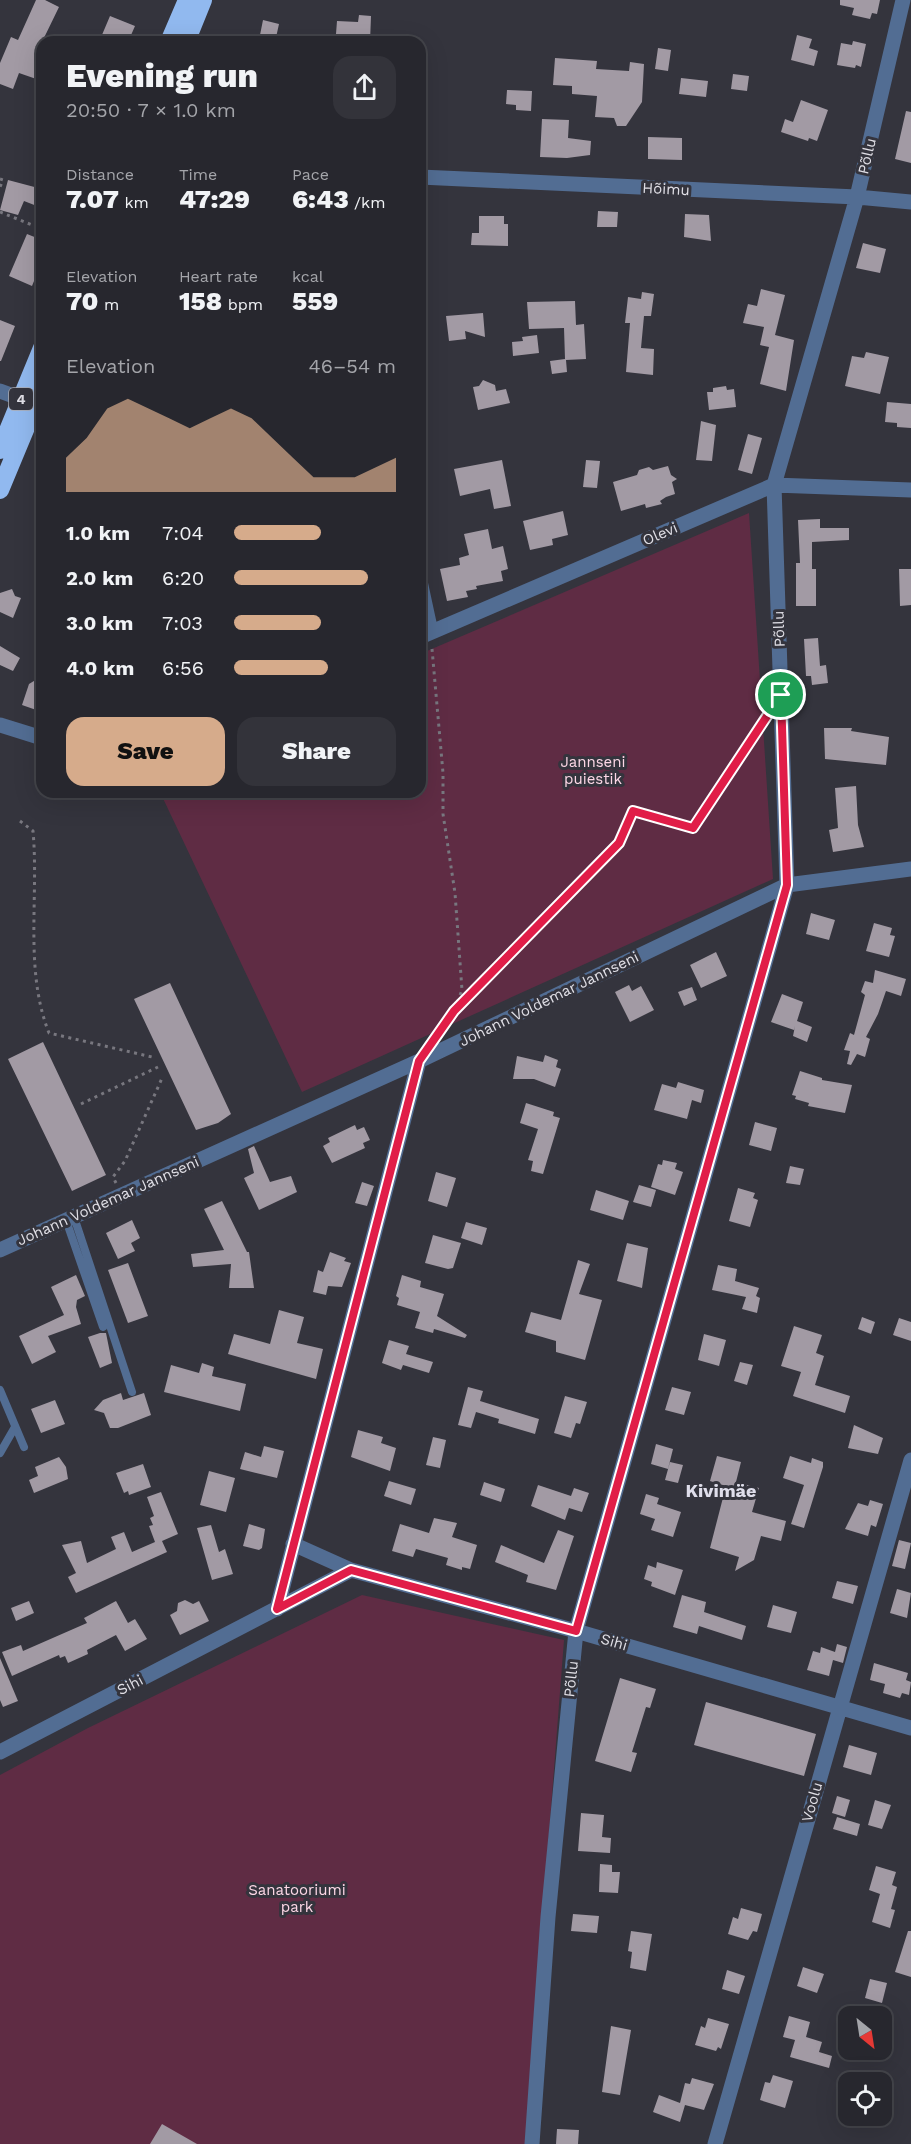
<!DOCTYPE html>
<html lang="en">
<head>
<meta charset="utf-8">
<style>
  body { margin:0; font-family:"Work Sans",sans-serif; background:#33333a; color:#f1f3f6; height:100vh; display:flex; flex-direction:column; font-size:22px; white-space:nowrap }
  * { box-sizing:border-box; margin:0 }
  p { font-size:20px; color:#a4a5aa }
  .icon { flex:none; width:33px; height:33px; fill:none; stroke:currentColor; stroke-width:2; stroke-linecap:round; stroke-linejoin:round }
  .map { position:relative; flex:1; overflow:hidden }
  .drawer { position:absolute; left:36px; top:36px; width:390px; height:762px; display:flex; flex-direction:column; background:#27272e; border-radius:18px; box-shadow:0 6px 24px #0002,0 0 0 2px #43444a }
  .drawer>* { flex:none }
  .needle { width:39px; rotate:150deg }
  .fabs { position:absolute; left:838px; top:2006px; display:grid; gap:12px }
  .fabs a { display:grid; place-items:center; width:54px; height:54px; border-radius:12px; background:#27272e; box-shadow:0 6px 24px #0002,0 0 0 2px #43444a; font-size:30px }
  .pin { position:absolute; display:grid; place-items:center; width:51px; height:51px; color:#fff; margin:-26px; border:3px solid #fff; border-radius:50%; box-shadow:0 2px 6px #0007 }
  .round { display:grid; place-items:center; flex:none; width:63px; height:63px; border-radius:18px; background:#33333a }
  .summary { display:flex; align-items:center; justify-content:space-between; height:102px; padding:0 30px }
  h1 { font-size:33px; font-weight:800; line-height:45px }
  .figures { display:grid; grid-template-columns:repeat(3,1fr); gap:9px; height:102px; padding:6px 30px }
  .figures div { display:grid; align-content:center }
  .figures b { font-size:26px; font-weight:800 }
  .figures small { font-size:16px; font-weight:400 }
  .figures p { font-size:16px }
  .chart { height:168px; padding:12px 30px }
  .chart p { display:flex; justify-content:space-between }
  .chart svg { width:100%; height:108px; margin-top:6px; fill:#d6ab8b; opacity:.7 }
  .cta { display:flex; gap:12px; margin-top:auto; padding:12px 30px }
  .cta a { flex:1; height:69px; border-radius:18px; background:#d6ab8b; color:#111; font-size:24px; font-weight:800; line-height:69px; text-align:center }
  .cta a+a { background:#33333a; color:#f1f3f6 }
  ul { padding:0 30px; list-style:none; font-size:20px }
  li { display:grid; grid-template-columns:96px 72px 1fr; align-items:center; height:45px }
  li i { height:15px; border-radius:8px; background:#d6ab8b }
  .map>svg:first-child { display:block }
</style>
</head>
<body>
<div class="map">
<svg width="911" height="2144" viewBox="0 0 911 2144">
  <rect width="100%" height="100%" fill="#34343d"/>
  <path fill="#5f2c44" d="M749 513 773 879 302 1092 160 792H420V654Z
    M362 1595 564 1640 525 2144H0V1775L88 1728Z"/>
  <path fill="#a29aa4" d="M36 0H45L59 7 42 42V81L19 73 13 89 0 84V63L11 37 18 40Z
    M840 0H880L877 14 872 13 870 19 852 15 854 8 840 5Z
    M359 15 371 16 370 42 357 41V35L336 34 337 21 358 22Z
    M110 16 135 26 128 42H99Z
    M263 20 279 24 275 42 259 40Z
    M797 35 812 39 809 48 818 51 814 66 791 60Z
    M853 41 866 44 861 67 856 65 855 68 837 65 841 43 852 45Z
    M658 48 671 50 668 71 655 69Z
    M555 58 597 61 596 69 629 71 630 62 644 64 642 102 626 126H617L614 118 595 117 597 96 572 94V86L553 85Z
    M733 74 749 76 747 91 731 89Z
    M681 78 708 81 706 97 679 94Z
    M507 90 532 91 531 111 516 110V105L506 104Z
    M801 100 828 110 817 141 809 138 808 141 781 132 785 119 793 122Z
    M906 111 911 112V163L895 159Z
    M542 119 569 120 568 138 591 141 590 155 567 158 540 157Z
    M648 137 682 138V160L648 159Z
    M8 180 42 189V208L24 201 18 215 0 210Z
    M598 211 618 212 617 227H597Z
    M685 214 709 215 711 241 684 237Z
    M479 216H504V224H508V246L471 245 472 233H479Z
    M27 234 42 240V261L32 286 9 276Z
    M863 243 886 249 880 273 856 268Z
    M761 289 785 295 775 335 794 340 786 391 760 384 769 347 760 345 764 327 743 323 748 304 757 306Z
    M642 292 654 294 651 316H644L641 348 654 349 653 375 626 372 630 323H625L628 297 641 299Z
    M575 301 576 325 584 324 586 359 566 360 567 372 552 374 550 361 565 359 564 328 529 329 527 302Z
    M483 313 485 337 465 331 466 339 449 341 446 316Z
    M0 320 15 326 1 361H0Z
    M537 335 539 353 513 356 512 342 523 341 522 337Z
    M866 352 889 357 880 394 845 386 852 356 864 358Z
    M483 380 495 385 496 391 506 389 510 403 478 410 473 387 479 386Z
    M726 386 727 390 734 389 736 407 709 410 707 392H713V388Z
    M887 402 911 404V428L897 427V423L885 422Z
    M701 421 716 425 712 461 696 460Z
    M748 434 762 438 752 474 738 470Z
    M502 460 511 506 494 509 490 489 460 496 454 469Z
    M586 460 600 461 597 488 583 487Z
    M668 466 671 475 677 479 672 482 675 494 666 497 660 501 662 504 646 508 645 504 621 511 613 482 637 475 639 470 649 467 653 470Z
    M563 511 568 535 552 539 553 545 530 550 523 521Z
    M820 519V528H849V540L812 542V569H816V606H796V563H800L798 520Z
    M488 529 492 549 503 546 508 569 501 571 503 581 476 586 477 589 466 591 468 597 447 601 440 569 460 565 459 558 469 555 464 534Z
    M899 569H911V605L900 606Z
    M12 589 15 596 21 598 13 618 0 612V593Z
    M818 638 820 666 826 665 828 683 812 685 811 676H806L804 639Z
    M0 646 20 658 13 671 0 665Z
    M42 676V712L22 705 29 684Z
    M824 728H852L851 731 889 737 886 765 825 759Z
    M856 786 858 825 864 847 833 852 829 830 838 828 835 788Z
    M811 913 835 920 829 940 806 934Z
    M874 923 892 928 890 935 895 936 889 957 866 951Z
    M716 952 727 976 701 988 690 965Z
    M875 970 906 979 901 996 886 991 878 1014 866 1037 870 1039 865 1057 857 1054 851 1065 847 1064 850 1051 844 1050 850 1033 854 1035 865 995 861 992 865 981 873 983Z
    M170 983 231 1114 218 1123 196 1130 134 999Z
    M629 985 632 991 641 986 654 1010 630 1022 615 992Z
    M692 987 697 1000 684 1006 678 992Z
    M782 994 803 1002 797 1021 812 1027 807 1042 793 1036 795 1026 794 1030 771 1022Z
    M43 1042 106 1175 72 1191 8 1059Z
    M545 1055 558 1060 556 1067 561 1069 555 1087 534 1079H513L517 1056 543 1062Z
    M800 1071 822 1078V1080L852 1085 845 1113 808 1106 809 1103 795 1099 796 1096 792 1095Z
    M678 1082 704 1090 701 1103 692 1100 687 1119 654 1110 662 1084 676 1088Z
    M526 1103 554 1112 553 1116 560 1118 543 1174 531 1171 533 1161 528 1160 538 1129 520 1123Z
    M755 1122 777 1128 771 1151 749 1145Z
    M355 1125 357 1130 364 1127 370 1140 363 1143 365 1148 332 1163 323 1146 330 1142 328 1138Z
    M254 1146 270 1182 291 1176 297 1192 259 1210 244 1178 254 1173 248 1149Z
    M663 1160 677 1163 675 1169 683 1172 675 1195 651 1187 658 1164 662 1165Z
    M790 1166 804 1169 800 1185 786 1183Z
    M436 1172 456 1178 447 1207 428 1201Z
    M362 1182 374 1186 367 1206 355 1203Z
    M639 1185 656 1190 651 1207 633 1202Z
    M738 1188 755 1193 753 1198 758 1200 750 1227 729 1221Z
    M596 1190 629 1201 623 1220 590 1210Z
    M222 1201 247 1252H249L254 1288H229L231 1264 193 1267 191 1254 224 1250 204 1209Z
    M132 1220 140 1238 131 1243 135 1251 118 1259 106 1233Z
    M466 1222 487 1228 482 1245 461 1238Z
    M433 1235 461 1243 453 1268 448 1269 425 1263Z
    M627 1243 648 1248 642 1288 617 1281Z
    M330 1252 346 1258 344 1261 351 1263 342 1287 328 1286 326 1295 313 1292 318 1270 323 1272Z
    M578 1260 590 1264 579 1294 602 1300 585 1360 556 1352V1341L525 1332 531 1312 561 1320Z
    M128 1263 148 1316 128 1323 108 1270Z
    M718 1265 737 1269 735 1281 759 1288 756 1296 760 1298 757 1313 742 1309 746 1297 712 1290Z
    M76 1275 85 1296 77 1300 76 1307 81 1324 48 1336 56 1352 32 1364 19 1336 64 1315 51 1287Z
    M402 1275 421 1281 420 1287 444 1294 437 1316 467 1335 465 1338 434 1329 433 1333 415 1328 420 1312 397 1305 399 1298 396 1296Z
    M279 1310 304 1317 297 1343 323 1349 316 1379 228 1354 234 1334 270 1344Z
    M862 1317 875 1322 871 1334 858 1329Z
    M899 1318 911 1322V1341L893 1335Z
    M794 1326 822 1335 816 1353 824 1356 815 1385 850 1396 845 1413 793 1396 801 1372 781 1366Z
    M100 1333H106L112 1363 100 1368 88 1337Z
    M704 1334 726 1340 719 1366 698 1360Z
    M389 1340 409 1346 406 1354 433 1362 429 1373 403 1365 401 1370 382 1363Z
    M740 1362 753 1365 747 1385 734 1381Z
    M202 1363 214 1367 212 1376 246 1384 240 1411 164 1392 171 1365 199 1373Z
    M468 1387 483 1391 480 1401 539 1419 535 1434 498 1423 499 1419 476 1412 471 1428 458 1425Z
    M672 1387 691 1392 684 1415 665 1410Z
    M121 1393 123 1400 144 1393 151 1415 118 1428H110L104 1413 94 1410 103 1400Z
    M565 1396 587 1402 580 1424 576 1423 571 1438 554 1433Z
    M55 1400 65 1424 41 1433 31 1409Z
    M854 1425 883 1438 878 1454 848 1448Z
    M358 1430 383 1437 381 1443 396 1448 390 1471 351 1457Z
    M433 1437 446 1440 440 1468 426 1465Z
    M656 1444 673 1449 668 1469 651 1464Z
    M264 1446 284 1451 277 1478 240 1469 245 1452 261 1457Z
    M717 1456 741 1462 736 1482 759 1488 752 1512 786 1521 781 1541 761 1536 754 1560 735 1571 739 1557 710 1548 726 1486 710 1481Z
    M790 1456 811 1463 812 1458 823 1462V1467L804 1528 791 1524 804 1485 783 1478Z
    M59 1457 66 1467 68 1479 34 1493 29 1480 38 1476 35 1467Z
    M670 1462 683 1465 678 1483 665 1480Z
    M143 1464 151 1487 129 1495 128 1491 124 1493 116 1473Z
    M209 1471 235 1478 226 1512 200 1505Z
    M389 1481 416 1489 411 1505 384 1496Z
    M484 1482 505 1489 501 1502 480 1495Z
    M538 1485 571 1496 574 1488 589 1493 582 1512 569 1508 565 1520 531 1506Z
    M161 1492 178 1534 162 1541 167 1552 76 1593 68 1577 76 1573 62 1545 81 1541 87 1563 116 1549 111 1537 124 1532 132 1552 155 1542 149 1526 153 1525 150 1518 154 1516 147 1497Z
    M646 1494 659 1498 657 1504 681 1512 673 1537 651 1530 655 1519 640 1514Z
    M870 1500 883 1504 876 1527 871 1525 868 1536 845 1529 858 1503 868 1506Z
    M434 1518 457 1523 452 1537 477 1545 470 1569 462 1567V1570L446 1565 448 1558 416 1549 413 1557 392 1551 400 1524 429 1533Z
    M249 1524 265 1529 262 1548 259 1550 243 1546Z
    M211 1525 219 1552 225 1549 233 1574 212 1580 197 1528Z
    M558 1530 574 1536 556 1590 526 1582 528 1575 495 1562 501 1545 544 1563Z
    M899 1540 911 1543 905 1569 892 1566Z
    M657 1562 683 1570 675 1595 651 1586 652 1582 644 1579 648 1565 656 1568Z
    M837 1581 858 1586 853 1604 832 1598Z
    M897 1589 911 1593 907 1618 890 1613Z
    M682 1595 706 1602 704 1612 746 1626 742 1640 699 1626 697 1634 673 1627Z
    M185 1600 193 1604 199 1601 209 1621 180 1635 170 1615 177 1611 178 1603Z
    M29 1601 34 1613 16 1621 11 1608Z
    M116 1601 128 1623 135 1619 147 1639 125 1651 116 1635 87 1650 88 1654 68 1663 65 1656 60 1658 59 1655 12 1676 2 1652 21 1645 23 1651 87 1623 84 1618Z
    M773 1605 797 1612 791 1633 767 1627Z
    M837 1644 847 1647 843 1663 833 1660 829 1676 807 1670 813 1651 820 1653 821 1647 835 1652Z
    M0 1658 18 1701 3 1707 0 1700Z
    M874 1663 908 1673 906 1680 911 1682 909 1695 902 1693 900 1698 883 1693 885 1684 870 1680Z
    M620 1678 656 1689 650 1708 646 1707 632 1752 637 1753 631 1772 595 1761Z
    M706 1702 816 1734 804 1776 694 1745Z
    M849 1745 877 1753 871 1775 843 1767Z
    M837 1796 850 1800 845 1817 832 1813Z
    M875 1800 891 1805 882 1829 868 1825Z
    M581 1813 604 1815 602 1837 611 1838 610 1853 578 1851Z
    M837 1817 860 1824 857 1836 833 1829Z
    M600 1864 612 1865V1872H620L618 1893 599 1892Z
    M876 1866 896 1872 892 1885 897 1887 891 1909 895 1910 890 1928 872 1922 880 1894 869 1890Z
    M741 1908 762 1914 757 1932 753 1931 748 1940 728 1934 733 1917 738 1919Z
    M573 1914 599 1916 597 1933 571 1931Z
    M631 1931 652 1934 646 1971 630 1968 632 1952 628 1951Z
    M908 1931H911V1977L895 1972Z
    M803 1967 824 1974 817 1993 797 1986Z
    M727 1970 745 1976 739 1994 722 1989Z
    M870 1979 887 1983 882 2003 865 1998Z
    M789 2016 810 2022 806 2037 822 2042 819 2052 832 2056 829 2068 790 2057 795 2040 783 2037Z
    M708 2018 729 2024 721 2049 718 2047 716 2051 695 2045 701 2026 705 2028Z
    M611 2026 631 2030 620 2095 602 2092Z
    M773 2075 793 2081 785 2108 760 2100 765 2082 770 2083Z
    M692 2078 714 2084 704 2110 685 2105 680 2122 653 2112 659 2095 680 2103 685 2083 690 2084Z
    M162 2124 197 2144H150Z
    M557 2129 579 2130 578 2144H556Z"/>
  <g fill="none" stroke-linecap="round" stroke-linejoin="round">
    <path stroke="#78777f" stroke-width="3" stroke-dasharray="3 4.5" stroke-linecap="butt" d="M0 179 3 180 0 187
      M0 212 42 229
      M432 649 443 773V814L455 893 462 990 454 1011 435 1035
      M20 821 33 831C39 898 24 970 49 1033L152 1057
      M454 1011 619 844 633 811 693 828 766 717
      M81 1104 158 1067
      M116 1183 113 1177 125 1161 163 1076"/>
    <path stroke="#526d93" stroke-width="8" d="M74 1217 132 1392
      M66 1220 103 1327
      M0 1390 24 1447
      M0 1453 15 1427"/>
    <path stroke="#526d93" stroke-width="15" d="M420 177 857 197 911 202
      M0 391 30 402
      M420 581 431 632
      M420 637 774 485 911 490
      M0 725 42 738
      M0 1250 419 1061 787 885 911 869
      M293 1544 351 1570
      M277 1609 419 1061
      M0 1752 351 1570 576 1631 911 1728
      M532 2144 548 1917 576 1631 787 885 774 485 857 197 903 0
      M715 2144 911 1460"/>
    <path stroke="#91b9ef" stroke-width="18" d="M169 42 187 0
      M186 42 203 0
      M0 450 42 348
      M0 490 42 389"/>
  </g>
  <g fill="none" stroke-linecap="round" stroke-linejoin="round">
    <defs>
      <path id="route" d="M781 695 787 885 576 1631 351 1570 277 1609 419 1061 454 1011 619 843 633 811 693 828Z"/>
    </defs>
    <use href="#route" stroke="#fff" stroke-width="12"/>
    <use href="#route" stroke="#e11d48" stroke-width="8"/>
  </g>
  <g text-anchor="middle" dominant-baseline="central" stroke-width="6" stroke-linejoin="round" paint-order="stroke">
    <rect fill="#34343d" stroke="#acacb3" stroke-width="1.5" x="9" y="388" width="24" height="22" rx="4.5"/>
    <g font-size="14" font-weight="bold" fill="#e0dfe6">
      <text x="21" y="399">4</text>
    </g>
    <g font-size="15" fill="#e0dfe6" stroke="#34343d">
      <text transform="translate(867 156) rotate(-77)">Põllu</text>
      <text transform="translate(666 189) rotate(3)">Hõimu</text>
      <text transform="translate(660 534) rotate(-23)">Olevi</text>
      <text transform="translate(779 629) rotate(-92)">Põllu</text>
      <text transform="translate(549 999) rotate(-26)">Johann Voldemar Jannseni</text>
      <text transform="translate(108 1201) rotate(-24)">Johann Voldemar Jannseni</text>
      <text transform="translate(614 1642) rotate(16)">Sihi</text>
      <text transform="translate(571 1679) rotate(-84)">Põllu</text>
      <text transform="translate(130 1685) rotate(-27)">Sihi</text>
      <text transform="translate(812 1802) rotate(-74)">Voolu</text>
    </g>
    <g font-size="15" fill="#fdd7e6" stroke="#34343d">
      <text x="593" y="762">Jannseni<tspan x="593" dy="17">puiestik</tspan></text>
      <text x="297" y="1890">Sanatooriumi<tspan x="297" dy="17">park</tspan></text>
    </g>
    <g font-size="18" font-weight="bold" fill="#dfdeeb" stroke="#34343d">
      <text x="721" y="1490">Kivimäe</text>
    </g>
  </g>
</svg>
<div class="fabs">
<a><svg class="needle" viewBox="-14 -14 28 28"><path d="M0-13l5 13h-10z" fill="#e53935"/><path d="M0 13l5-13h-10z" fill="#a4a5aa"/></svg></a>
<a><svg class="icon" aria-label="locate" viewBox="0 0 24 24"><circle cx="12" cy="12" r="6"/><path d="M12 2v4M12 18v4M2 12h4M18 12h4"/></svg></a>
</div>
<div class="pin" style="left:781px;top:695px;background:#1e9e55"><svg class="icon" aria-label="arrive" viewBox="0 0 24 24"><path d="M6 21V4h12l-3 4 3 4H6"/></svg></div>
<section class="drawer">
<div class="summary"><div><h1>Evening run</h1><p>20:50 · 7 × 1.0 km</p></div><a class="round"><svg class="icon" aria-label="share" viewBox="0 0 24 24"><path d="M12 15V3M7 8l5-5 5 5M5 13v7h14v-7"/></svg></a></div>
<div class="figures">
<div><p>Distance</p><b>7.07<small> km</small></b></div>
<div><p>Time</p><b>47:29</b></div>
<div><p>Pace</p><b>6:43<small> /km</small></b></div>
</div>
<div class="figures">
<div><p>Elevation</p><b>70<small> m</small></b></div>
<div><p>Heart rate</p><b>158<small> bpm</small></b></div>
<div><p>kcal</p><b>559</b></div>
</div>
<div class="chart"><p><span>Elevation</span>46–54 m</p>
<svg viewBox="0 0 160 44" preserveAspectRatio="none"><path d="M0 44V30L10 22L20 10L30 6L40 10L50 14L60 18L70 14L80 10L90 14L100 22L110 30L120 38L130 38L140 38L150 34L160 30V44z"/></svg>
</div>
<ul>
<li><b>1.0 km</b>7:04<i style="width:54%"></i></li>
<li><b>2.0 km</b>6:20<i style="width:83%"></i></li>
<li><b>3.0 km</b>7:03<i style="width:54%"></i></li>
<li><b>4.0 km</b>6:56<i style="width:58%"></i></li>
</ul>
<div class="cta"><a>Save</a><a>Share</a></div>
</section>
</div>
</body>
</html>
